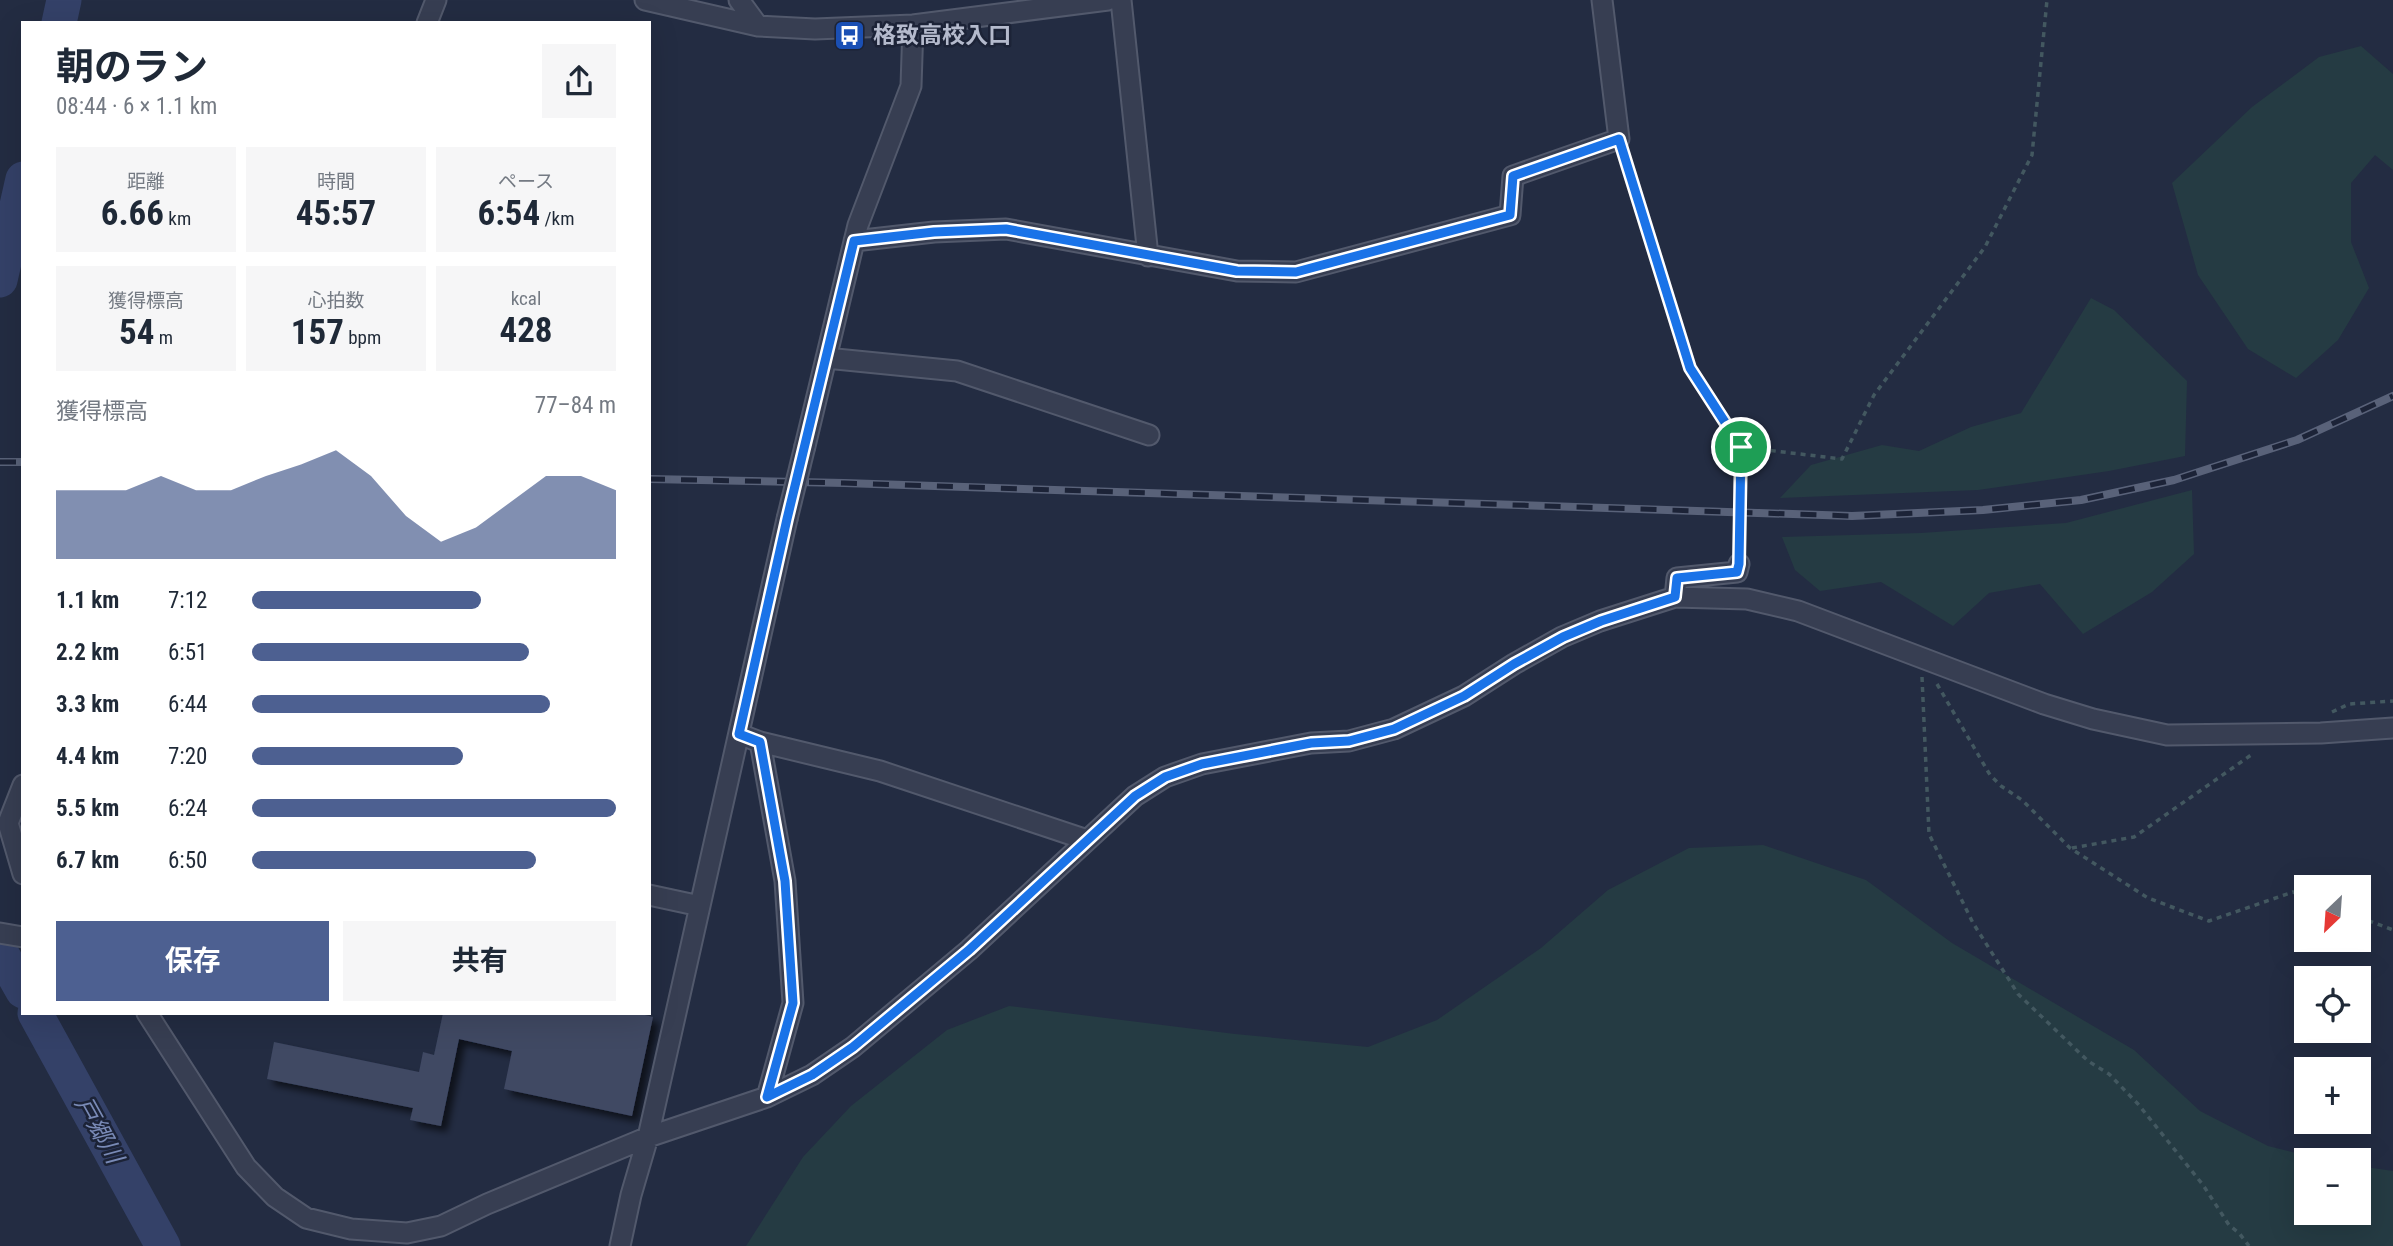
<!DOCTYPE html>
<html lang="ja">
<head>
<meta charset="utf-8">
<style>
  body { margin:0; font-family:"Roboto Condensed","Noto Sans JP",sans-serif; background:#f6f6f7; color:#1f2937; height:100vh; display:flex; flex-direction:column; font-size:26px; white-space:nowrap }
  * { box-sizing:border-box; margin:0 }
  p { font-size:23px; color:#747a83 }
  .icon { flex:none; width:38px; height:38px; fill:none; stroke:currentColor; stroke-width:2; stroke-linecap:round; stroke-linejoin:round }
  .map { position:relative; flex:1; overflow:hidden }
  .panel { position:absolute; left:21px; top:21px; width:630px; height:994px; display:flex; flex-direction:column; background:#fff; border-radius:0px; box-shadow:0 7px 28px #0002 }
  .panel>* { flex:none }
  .needle { width:46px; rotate:205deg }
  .controls { position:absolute; left:2294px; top:875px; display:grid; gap:14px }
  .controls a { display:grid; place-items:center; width:77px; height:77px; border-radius:0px; background:#fff; box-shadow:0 7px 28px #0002; font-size:35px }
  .pin { position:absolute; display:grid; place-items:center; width:60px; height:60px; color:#fff; margin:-30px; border:4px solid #fff; border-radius:50%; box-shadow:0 2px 7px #0007 }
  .round { display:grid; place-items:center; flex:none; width:74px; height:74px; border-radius:0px; background:#f6f6f7 }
  .summary { display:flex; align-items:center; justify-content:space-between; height:119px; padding:0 35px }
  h1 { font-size:38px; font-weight:700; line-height:52px }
  .metrics { display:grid; grid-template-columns:repeat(3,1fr); gap:10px; height:119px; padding:7px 35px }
  .metrics div { display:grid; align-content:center; border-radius:0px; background:#f6f6f7; text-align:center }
  .metrics b { font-size:35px; font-weight:700 }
  .metrics small { font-size:19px; font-weight:400 }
  .metrics p { font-size:19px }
  .chart { height:196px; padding:14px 35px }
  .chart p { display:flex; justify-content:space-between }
  .chart svg { width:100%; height:126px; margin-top:7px; fill:#4d6091; opacity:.7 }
  .primary-button { display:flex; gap:14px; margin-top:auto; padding:14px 35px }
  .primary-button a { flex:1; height:80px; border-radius:0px; background:#4d6091; color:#fff; font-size:28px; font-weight:700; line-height:80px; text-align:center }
  .primary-button a+a { background:#f6f6f7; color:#1f2937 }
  ul { padding:0 35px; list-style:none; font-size:23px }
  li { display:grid; grid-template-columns:112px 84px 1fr; align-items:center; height:52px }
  li i { height:18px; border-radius:9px; background:#4d6091 }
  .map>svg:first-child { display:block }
</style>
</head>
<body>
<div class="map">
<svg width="2393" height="1246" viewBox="0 0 2393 1246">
  <defs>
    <filter id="shadow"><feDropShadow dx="6" dy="6" stdDeviation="3.5" flood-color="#0009"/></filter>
  </defs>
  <rect width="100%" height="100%" fill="#232c42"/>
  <path fill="#253b43" d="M2361 46 2393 74V170L2375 155 2351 183V242L2369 288 2338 340 2296 378 2248 349 2198 275 2172 183 2252 107 2319 57Z
    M2091 298 2114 310 2187 381 2185 456 2109 471 1978 490 1780 498 1811 465 1882 445 1919 451 1971 427 2021 413Z
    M2192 490 2194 554 2152 592 2083 634 2040 584 1989 593 1953 626 1881 582 1820 591 1795 570 1782 537 1921 533 2066 523Z
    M1763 845 1866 880 1952 943 2134 1050 2200 1111 2268 1146 2325 1160H2306V1213H2359V1166L2393 1171V1246H746L803 1157 851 1106 947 1030 1009 1006 1235 1034 1368 1047 1437 1020 1541 948 1608 890 1689 848Z"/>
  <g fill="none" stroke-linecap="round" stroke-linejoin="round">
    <path stroke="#344168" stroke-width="35" d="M59 23 64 0
      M0 280 23 179
      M0 951 23 991
      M35 1013 163 1246"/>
  </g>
  <path fill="#3f4863" filter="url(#shadow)" d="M443 1013H637L653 1017 632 1116 504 1089 512 1051 459 1039 441 1126 410 1120 413 1108 267 1079 274 1042 419 1072 423 1052 434 1055Z"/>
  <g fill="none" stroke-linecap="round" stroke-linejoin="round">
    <defs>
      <path id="minor" d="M645 0 758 26 815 29 913 25 1108 0
        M739 0 758 26
        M1121 0 1148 256
        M427 23 436 0
        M854 241 934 232 1006 229 1237 271 1296 272 1510 215 1513 176 1619 139 1602 0
        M826 358 957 371 1149 435
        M805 446 858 225 911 86 913 25
        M1675 597 1677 578 1737 572 1739 564
        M739 734 760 742 880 771 1087 840
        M760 742 785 881 793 1003 767 1097
        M23 785 8 823 23 874
        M649 895 700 906
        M0 933 23 937
        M147 1013 246 1167 275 1197 306 1218 351 1229 407 1233 441 1226 487 1204 648 1137 767 1097 812 1075 853 1047 969 950 1135 796 1165 777 1202 764 1311 743 1349 741 1394 729 1464 696 1514 664 1562 637 1600 621 1675 597 1747 599 1798 611 2044 704 2093 719 2167 735 2321 733 2393 728
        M620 1246 631 1195 648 1137 787 519"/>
    </defs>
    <use href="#minor" stroke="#52596c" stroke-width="23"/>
    <path stroke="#435860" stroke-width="3.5" stroke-dasharray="5 5" stroke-linecap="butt" d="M1624 155 1691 368 1741 447 1739 457
      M1741 447 1842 459 1874 395 1985 247 2032 155 2047 0
      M1922 677 1929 834 1973 923 2018 994 2088 1061 2109 1074 2138 1104 2203 1185 2229 1225 2239 1233 2249 1246
      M1937 684 1990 775 2001 786 2022 800 2070 848 2148 898 2209 921 2293 892 2306 897
      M2332 712 2349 704 2393 701
      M2072 848 2134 837 2254 753
      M2359 917 2393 930"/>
    <use href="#minor" stroke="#373e52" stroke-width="19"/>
    <defs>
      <path id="rail" d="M0 462H23
        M649 479 844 483 1852 516 1983 510 2081 500 2174 480 2297 440 2393 396"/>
    </defs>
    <use href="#rail" stroke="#596279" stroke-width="8"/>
    <use href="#rail" stroke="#1c2337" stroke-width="5" stroke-dasharray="16" stroke-linecap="butt"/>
    <defs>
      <path id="minor-bridge" d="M787 519 805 446"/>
    </defs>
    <use href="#minor-bridge" stroke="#52596c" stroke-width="23" stroke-linecap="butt"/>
    <path stroke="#435860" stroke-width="3.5" stroke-dasharray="5 5" stroke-linecap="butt" d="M1739 457V564"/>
    <use href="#minor-bridge" stroke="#373e52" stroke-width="19"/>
  </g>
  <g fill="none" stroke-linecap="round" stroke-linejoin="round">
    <defs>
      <path id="route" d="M1619 139 1690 368 1741 447 1739 564 1737 572 1677 578 1675 597 1601 621 1563 637 1514 664 1464 696 1394 729 1349 741 1311 743 1202 764 1165 777 1135 796 969 950 853 1047 812 1075 767 1097 793 1003 785 881 760 742 739 734 787 519 854 241 934 232 1006 229 1237 271 1296 272 1510 215 1513 176Z"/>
    </defs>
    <use href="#route" stroke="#fff" stroke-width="14"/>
    <use href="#route" stroke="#1a73e8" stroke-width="9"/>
  </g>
  <defs>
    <symbol id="bus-square" viewBox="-11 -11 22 22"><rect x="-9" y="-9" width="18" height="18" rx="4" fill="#1a4fb4" stroke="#1c2337"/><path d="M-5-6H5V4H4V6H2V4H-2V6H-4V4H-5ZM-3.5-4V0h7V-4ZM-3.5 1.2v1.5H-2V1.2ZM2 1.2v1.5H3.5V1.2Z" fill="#fff"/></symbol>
  </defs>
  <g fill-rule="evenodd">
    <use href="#bus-square" x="832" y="18" width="35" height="35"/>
  </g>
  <g text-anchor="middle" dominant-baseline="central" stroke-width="5" stroke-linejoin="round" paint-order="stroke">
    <g font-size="23" font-weight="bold" fill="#b4bacc" stroke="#1c2337" text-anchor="start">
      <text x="873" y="35">格致高校入口</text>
    </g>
    <g font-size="24" font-style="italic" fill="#798ab6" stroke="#1c2337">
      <text transform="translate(99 1130) rotate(61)">戸郷川</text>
    </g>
  </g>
</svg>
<div class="controls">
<a><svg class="needle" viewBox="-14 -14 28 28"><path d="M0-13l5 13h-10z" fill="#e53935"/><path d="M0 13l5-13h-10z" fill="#747a83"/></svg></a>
<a><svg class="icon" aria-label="locate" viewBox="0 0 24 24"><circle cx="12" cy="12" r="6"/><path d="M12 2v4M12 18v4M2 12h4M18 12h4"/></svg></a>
<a>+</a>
<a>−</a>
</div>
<div class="pin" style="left:1741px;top:447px;background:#1e9e55"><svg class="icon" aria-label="arrive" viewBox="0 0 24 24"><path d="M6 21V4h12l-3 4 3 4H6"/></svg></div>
<section class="panel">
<div class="summary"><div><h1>朝のラン</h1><p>08:44 · 6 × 1.1 km</p></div><a class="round"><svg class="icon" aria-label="share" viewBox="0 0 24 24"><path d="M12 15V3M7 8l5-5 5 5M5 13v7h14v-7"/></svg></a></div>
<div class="metrics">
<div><p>距離</p><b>6.66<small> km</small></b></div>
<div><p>時間</p><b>45:57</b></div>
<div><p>ペース</p><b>6:54<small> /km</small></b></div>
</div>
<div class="metrics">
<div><p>獲得標高</p><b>54<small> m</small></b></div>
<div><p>心拍数</p><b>157<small> bpm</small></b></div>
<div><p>kcal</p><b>428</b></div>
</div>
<div class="chart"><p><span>獲得標高</span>77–84 m</p>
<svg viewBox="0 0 160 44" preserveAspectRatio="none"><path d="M0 44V20L10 20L20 20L30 15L40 20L50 20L60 15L70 11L80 6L90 15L100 29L110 38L120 33L130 24L140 15L150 15L160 20V44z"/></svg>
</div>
<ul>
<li><b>1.1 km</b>7:12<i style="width:63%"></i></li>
<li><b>2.2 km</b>6:51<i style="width:76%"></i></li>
<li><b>3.3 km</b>6:44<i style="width:82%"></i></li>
<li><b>4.4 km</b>7:20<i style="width:58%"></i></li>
<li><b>5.5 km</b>6:24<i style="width:100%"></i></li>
<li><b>6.7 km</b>6:50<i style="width:78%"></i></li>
</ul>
<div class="primary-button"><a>保存</a><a>共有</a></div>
</section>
</div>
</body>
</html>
